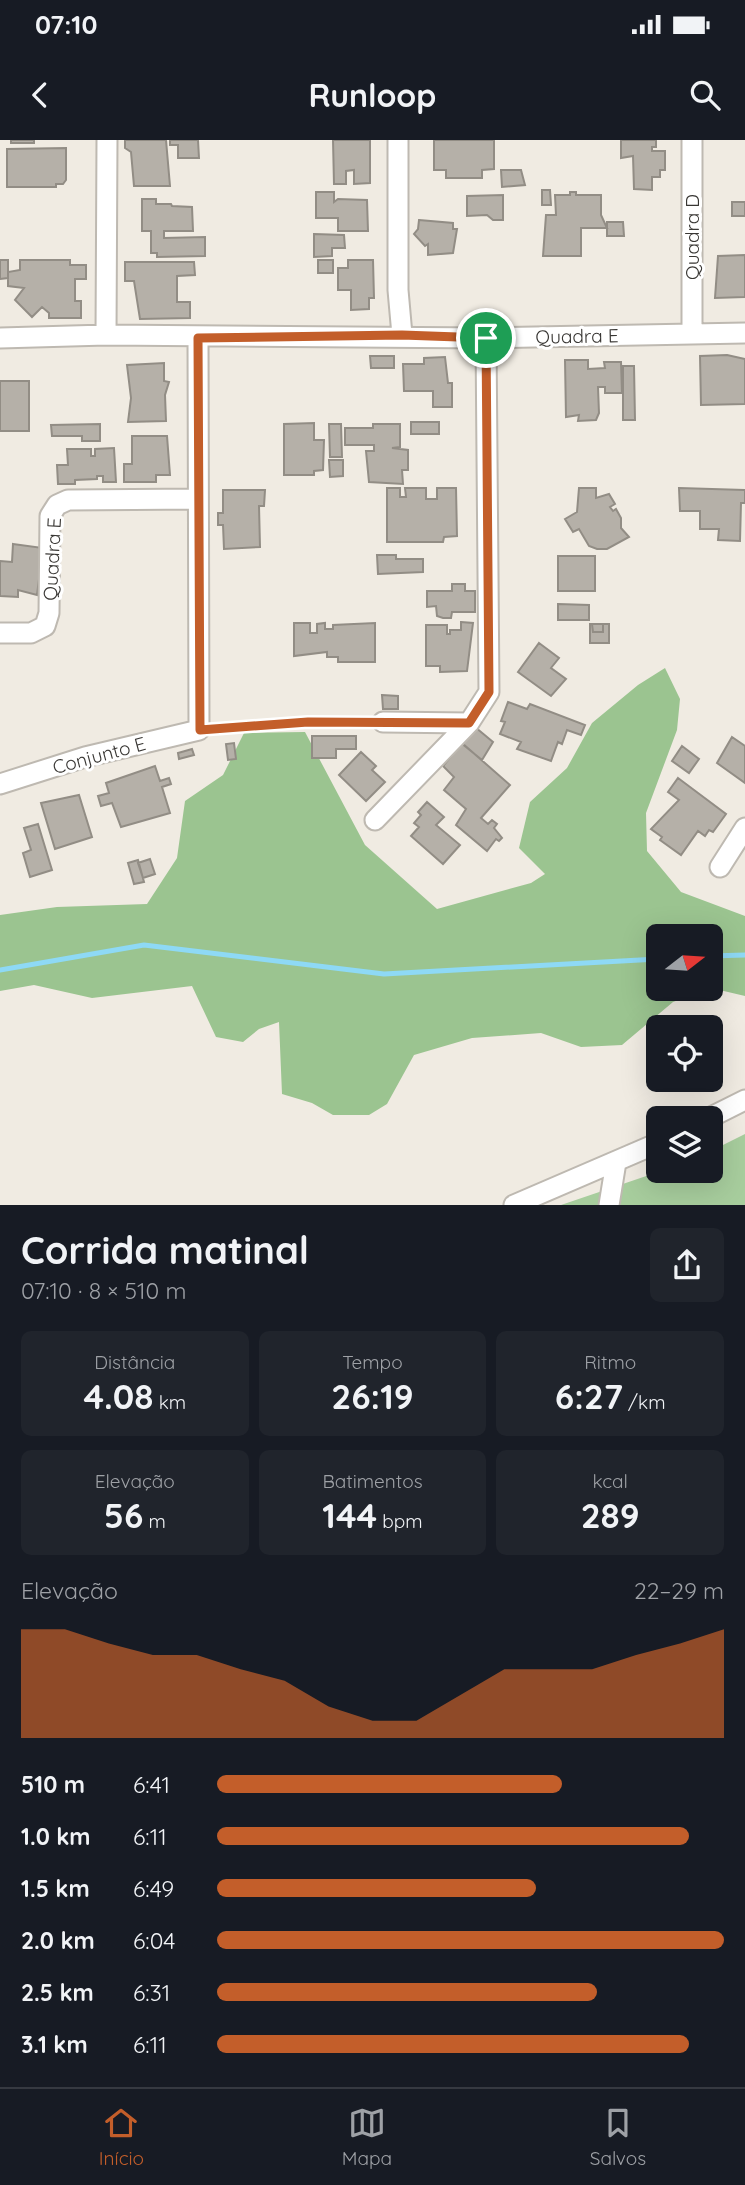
<!DOCTYPE html>
<html lang="pt">
<head>
<meta charset="utf-8">
<style>
  body { margin:0; font-family:Quicksand,sans-serif; background:#20242c; color:#f1f3f6; height:100vh; display:flex; flex-direction:column; font-size:26px; white-space:nowrap }
  * { box-sizing:border-box; margin:0 }
  p { font-size:23px; color:#9ea1a6 }
  .icon { flex:none; width:38px; height:38px; fill:none; stroke:currentColor; stroke-width:2; stroke-linecap:round; stroke-linejoin:round }
  .map { position:relative; height:1065px; overflow:hidden }
  .side { display:flex; flex-direction:column; background:#171b24; flex:1 }
  .side>* { flex:none }
  .needle { width:46px; rotate:73deg }
  .buttons { position:absolute; left:646px; top:784px; display:grid; gap:14px }
  .buttons a { display:grid; place-items:center; width:77px; height:77px; border-radius:10px; background:#171b24; box-shadow:0 7px 28px #0002; font-size:35px }
  .pin { position:absolute; display:grid; place-items:center; width:60px; height:60px; color:#fff; margin:-30px; border:4px solid #fff; border-radius:50%; box-shadow:0 2px 7px #0007 }
  .round { display:grid; place-items:center; flex:none; width:74px; height:74px; border-radius:10px; background:#20242c }
  .overview { display:flex; align-items:center; justify-content:space-between; height:119px; padding:0 21px }
  h1 { font-size:38px; font-weight:700; line-height:52px }
  .figures { display:grid; grid-template-columns:repeat(3,1fr); gap:10px; height:119px; padding:7px 21px }
  .figures div { display:grid; align-content:center; border-radius:10px; background:#20242c; text-align:center }
  .figures b { font-size:35px; font-weight:700 }
  .figures small { font-size:19px; font-weight:400 }
  .figures p { font-size:19px }
  .chart { height:196px; padding:14px 21px }
  .chart p { display:flex; justify-content:space-between }
  .chart svg { width:100%; height:126px; margin-top:7px; fill:#c35e2a; opacity:.7 }
  ul { padding:0 21px; list-style:none; font-size:23px }
  li { display:grid; grid-template-columns:112px 84px 1fr; align-items:center; height:52px }
  li i { height:18px; border-radius:9px; background:#c35e2a }
  .status { display:flex; justify-content:space-between; align-items:center; height:49px; padding:0 35px; background:#171b24; direction:ltr }
  .status svg { height:19px; fill:currentColor }
  header { display:flex; justify-content:space-between; align-items:center; height:91px; padding:0 21px; background:#171b24; font-size:32px; font-weight:700 }
  .dock { display:flex; justify-content:space-around; align-items:center; height:98px; border-top:2px solid #363941; background:#171b24; font-size:19px; color:#9ea1a6 }
  .dock a { display:grid; justify-items:center; gap:4px }
  .dock .on { color:#c35e2a }
  .map>svg:first-child { display:block }
</style>
</head>
<body>
<div class="status"><b>07:10</b><svg viewBox="0 0 49 12"><path d="M0 12V9h3v3zM5 12V6h3v6zM10 12V3h3v9zM15 12V0h3v12zM26 1h20v11H26zM47 4h2v5h-2z"/></svg></div>
<header><svg class="icon" aria-label="back" viewBox="0 0 24 24"><path d="M15 5l-7 7 7 7"/></svg>Runloop<svg class="icon" aria-label="search" viewBox="0 0 24 24"><circle cx="10" cy="10" r="6"/><path d="M15 15l6 6"/></svg></header>
<div class="map">
<svg width="745" height="1065" viewBox="0 0 745 1065">
  <rect width="100%" height="100%" fill="#f0ebe2"/>
  <path fill="#a7cd9d" d="M745 994V1065H561L661 1031H710L711 1011Z"/>
  <path fill="#9bc490" d="M665 528 680 559 677 590 646 673 647 711 681 752 745 776V856L711 848 710 796H658V849H708L673 862 622 905 581 907 541 893 472 898 414 915 387 964 369 975H333L312 963 282 954 279 882 259 889 243 902 216 897 192 846 92 858 34 845 0 851V775L57 767 147 764 177 718 185 661 223 635 244 593 305 592 365 705 437 769 531 743 545 734 519 708 530 662 567 628 592 583 638 545Z"/>
  <g fill="none" stroke-linecap="round" stroke-linejoin="round">
    <path stroke="#8ed9f5" stroke-width="5" d="M710 816 745 815
      M0 830 144 805 384 834 658 819"/>
  </g>
  <path fill="#b5b0a8" stroke="#928d85" stroke-width="2" d="M11 0H34V3H11Z
    M125 0H166L170 46H134L131 12 125 8Z
    M170 0H198L199 18H178V5H170Z
    M333 0H370V43L354 44V30L346 31V44H334Z
    M434 0H494V29L482 30V38H446V30H434Z
    M621 0H656V7H652V11H665V30H660V37H652V50L634 49 633 16 621 18Z
    M66 8V40L63 44H56V47H7V9Z
    M501 30H521L525 45 502 47Z
    M542 50H550L551 65H542Z
    M316 52H334V62L338 59 367 60 368 91H338V78H316Z
    M570 52H576V55H601V75L607 88H581V116H543L546 75H556L555 55H570Z
    M503 55V80H493L487 75 467 76V56Z
    M142 59H156V64H171L172 66 192 67 193 91H164V98L205 97V116L157 117V113H151V91H142Z
    M732 62H745V76H732Z
    M419 80 453 83V89H457L453 113 428 115V104L425 106 414 94 418 89Z
    M607 82H623L624 96H607Z
    M314 94 344 95 345 108H332V116L314 117Z
    M745 115V157L715 158 718 116Z
    M0 120H8V138L0 139Z
    M20 120H70V125H86V139H75V161H81V178H49V173L42 167 32 177 15 160 24 148 8 146V132L20 130Z
    M318 120H333V133H318Z
    M348 120H373L374 158H369V169L351 170V150H338V128H348Z
    M125 122H194L195 135 177 136V162H190V178L140 179 134 141H125Z
    M727 215 745 219V264L701 265 700 216Z
    M370 216H394V228H371Z
    M445 217 448 243H452V267H433V251H404L403 224H424V218Z
    M565 220H588V229L605 228 604 222H621L622 253H605V247H598L599 273 596 280 578 281 579 275 566 277Z
    M164 223V241L169 242 165 255 166 281 128 282 131 258 127 225Z
    M623 226H634L635 280H623Z
    M0 241H29V291H0Z
    M411 282H439V294H411Z
    M314 283V300H324L323 330 314 331V335H284V284Z
    M100 284V301H82V296H52L51 285Z
    M329 284H341L342 317H330Z
    M373 284H400V307L392 308 408 310V330H402L403 344 369 342 366 311H374V305H345V288H373Z
    M132 296H167L170 335H156V342H124V324H132Z
    M114 308 116 342H103V336H97V339L75 340V344H58L57 325H68L67 309H91V316H95V309Z
    M329 320H343V336L330 337Z
    M387 348H400V357H406L405 348H426V359H437V348H456L457 396 444 397 443 402H387Z
    M579 348H596V358L609 354 615 364 610 367 613 371 616 369 621 378V388L629 397 607 409H597L589 406 579 389 573 392 565 379 577 372Z
    M679 348 745 350V363H741L740 401 718 400 719 389H700V371H680Z
    M223 350H265L264 366H259L260 407 224 409 223 385H218V373H223Z
    M13 404 43 408 37 455 18 450V457L0 456V421L12 422Z
    M377 415H396V419H423V432L378 434Z
    M558 416H595V451H558Z
    M452 444H465V451H475V472H452L451 478H443L437 476 436 466 427 467V451H452Z
    M558 464 589 465V480H558Z
    M461 482 473 483 467 531 440 532V526H426V485H447V494H450V490H461Z
    M294 483H310V493H317V484L325 483V489H333V485L375 483V522H338V517H327V512L294 516Z
    M590 484H609V503H590Z
    M592 484H603V492H593Z
    M539 503 559 518 551 528 566 539 551 556 518 532Z
    M382 555 398 556V569H383Z
    M508 562 527 569 530 564 585 585 581 595 567 590 562 604 558 602 551 621 517 609 521 602 500 594 505 582 501 581Z
    M475 587 493 602 482 620 461 603Z
    M312 596H356V609H336V618H312Z
    M732 597 745 606V643L717 623Z
    M234 603 236 619 228 620 226 604Z
    M462 603 510 645 481 678 488 684 492 680 497 684 494 688 502 698 499 701 496 699 487 711 456 685 466 669 444 650 454 637 443 626Z
    M682 606 699 619 689 633 672 621Z
    M192 609 194 615 179 619 178 613Z
    M361 612 376 626 372 630 385 642 366 661 339 635Z
    M155 626 160 641 169 638 171 644 162 647 170 673 121 687 112 663 101 666 98 656 109 653 106 643Z
    M678 638 726 674 713 692 709 690 705 696 698 691 681 715 660 700 662 697 651 689 679 660 668 652Z
    M79 655 92 697 55 709 41 663Z
    M427 662 444 677 436 685 460 705 443 724 411 696 419 687 414 683 421 675 418 672Z
    M38 684 52 730 30 737 23 713 31 710 24 688Z
    M150 719 155 734 143 738 138 723Z
    M138 720 144 742 134 744 128 723Z"/>
  <g fill="none" stroke-linecap="round" stroke-linejoin="round">
    <defs>
      <path id="minor" d="M398 0V150L402 195
        M692 194V0
        M106 195 107 0
        M0 198 106 195 486 198 745 193
        M0 493H31L45 486 49 473 50 376 57 365 68 360 198 359
        M383 582 469 583
        M0 644 85 617 199 590 198 197
        M375 680 469 583 489 552 486 198
        M720 727 745 688
        M709 978 745 960
        M514 1065 658 1003
        M609 1065 616 1022"/>
    </defs>
    <use href="#minor" stroke="#beb9b1" stroke-width="23"/>
    <path stroke="#8b8782" stroke-width="3.5" stroke-dasharray="5 3.5" stroke-linecap="butt" d="M218 588 367 582"/>
    <use href="#minor" stroke="#fff" stroke-width="19"/>
  </g>
  <g fill="none" stroke-linecap="round" stroke-linejoin="round">
    <defs>
      <path id="route" d="M402 195 486 198 489 552 469 583 308 582 200 590 198 198Z"/>
    </defs>
    <use href="#route" stroke="#fff" stroke-width="14"/>
    <use href="#route" stroke="#c35e2a" stroke-width="9"/>
  </g>
  <g text-anchor="middle" dominant-baseline="central" stroke-width="6" stroke-linejoin="round" paint-order="stroke">
    <g font-size="19" fill="#383633" stroke="#fff">
      <text transform="translate(692 97) rotate(-90)">Quadra D</text>
      <text transform="translate(577 196) rotate(-1)">Quadra E</text>
      <text transform="translate(52 419) rotate(-87)">Quadra E</text>
      <text transform="translate(99 615) rotate(-15)">Conjunto E</text>
    </g>
  </g>
</svg>
<div class="buttons">
<a><svg class="needle" viewBox="-14 -14 28 28"><path d="M0-13l5 13h-10z" fill="#e53935"/><path d="M0 13l5-13h-10z" fill="#9ea1a6"/></svg></a>
<a><svg class="icon" aria-label="locate" viewBox="0 0 24 24"><circle cx="12" cy="12" r="6"/><path d="M12 2v4M12 18v4M2 12h4M18 12h4"/></svg></a>
<a><svg class="icon" aria-label="layers" viewBox="0 0 24 24"><path d="M12 4l9 5-9 5-9-5zM3 14l9 5 9-5"/></svg></a>
</div>
<div class="pin" style="left:486px;top:198px;background:#1e9e55"><svg class="icon" aria-label="arrive" viewBox="0 0 24 24"><path d="M6 21V4h12l-3 4 3 4H6"/></svg></div>
</div>
<section class="side">
<div class="overview"><div><h1>Corrida matinal</h1><p>07:10 · 8 × 510 m</p></div><a class="round"><svg class="icon" aria-label="share" viewBox="0 0 24 24"><path d="M12 15V3M7 8l5-5 5 5M5 13v7h14v-7"/></svg></a></div>
<div class="figures">
<div><p>Distância</p><b>4.08<small> km</small></b></div>
<div><p>Tempo</p><b>26:19</b></div>
<div><p>Ritmo</p><b>6:27<small> /km</small></b></div>
</div>
<div class="figures">
<div><p>Elevação</p><b>56<small> m</small></b></div>
<div><p>Batimentos</p><b>144<small> bpm</small></b></div>
<div><p>kcal</p><b>289</b></div>
</div>
<div class="chart"><p><span>Elevação</span>22–29 m</p>
<svg viewBox="0 0 160 44" preserveAspectRatio="none"><path d="M0 44V6L10 6L20 11L30 15L40 15L50 20L60 24L70 33L80 38L90 38L100 29L110 20L120 20L130 20L140 15L150 11L160 6V44z"/></svg>
</div>
<ul>
<li><b>510 m</b>6:41<i style="width:68%"></i></li>
<li><b>1.0 km</b>6:11<i style="width:93%"></i></li>
<li><b>1.5 km</b>6:49<i style="width:63%"></i></li>
<li><b>2.0 km</b>6:04<i style="width:100%"></i></li>
<li><b>2.5 km</b>6:31<i style="width:75%"></i></li>
<li><b>3.1 km</b>6:11<i style="width:93%"></i></li>
</ul>
</section>
<nav class="dock">
<a class="on"><svg class="icon" aria-label="home" viewBox="0 0 24 24"><path d="M3 11l9-7 9 7M6 9v11h12V9"/></svg>Início</a>
<a><svg class="icon" aria-label="map" viewBox="0 0 24 24"><path d="M3 6l6-2 6 2 6-2v14l-6 2-6-2-6 2zM9 4v14M15 6v14"/></svg>Mapa</a>
<a><svg class="icon" aria-label="saved" viewBox="0 0 24 24"><path d="M7 4h10v16l-5-4-5 4z"/></svg>Salvos</a>
</nav>
</body>
</html>
